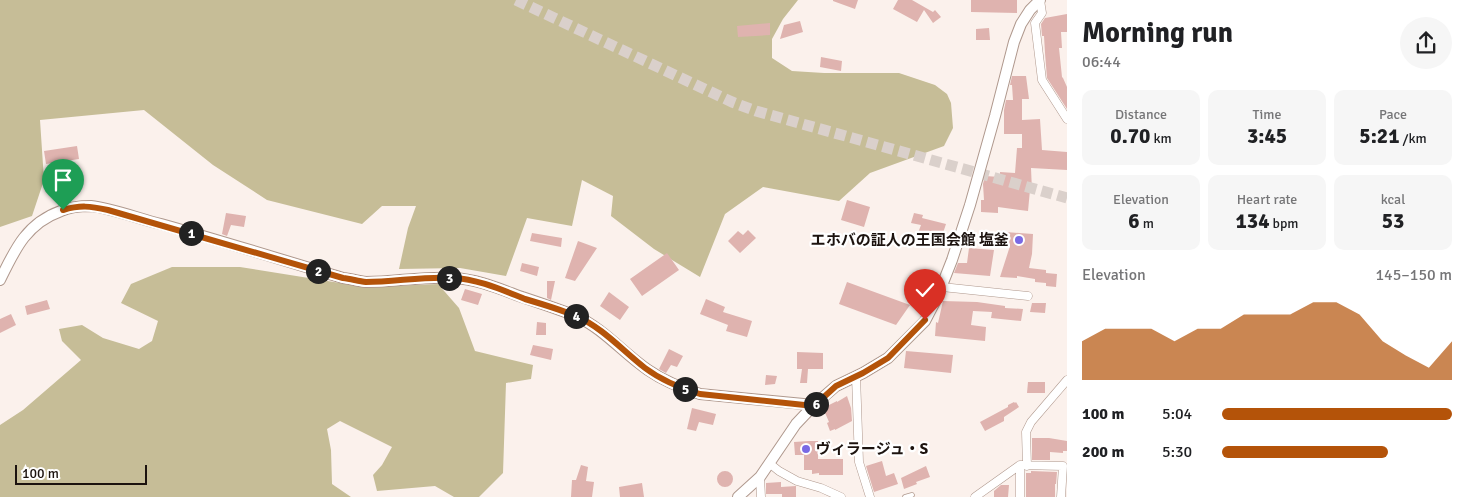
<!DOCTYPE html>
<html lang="en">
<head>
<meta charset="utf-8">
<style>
  body { margin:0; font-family:Signika,"Noto Sans JP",sans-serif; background:#f6f6f6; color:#202124; height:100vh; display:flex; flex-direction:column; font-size:19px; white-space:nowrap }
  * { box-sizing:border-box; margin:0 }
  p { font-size:16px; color:#757577 }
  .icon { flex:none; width:28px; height:28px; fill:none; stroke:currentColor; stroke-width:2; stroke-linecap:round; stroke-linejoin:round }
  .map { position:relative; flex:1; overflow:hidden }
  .sheet { display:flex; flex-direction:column; background:#fff; width:400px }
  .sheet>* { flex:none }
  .scale { position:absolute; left:15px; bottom:12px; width:132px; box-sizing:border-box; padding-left:5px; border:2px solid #1c130f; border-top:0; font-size:14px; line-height:18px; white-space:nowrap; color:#1c130f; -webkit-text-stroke:4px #fff; paint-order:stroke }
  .pin { position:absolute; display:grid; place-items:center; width:42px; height:42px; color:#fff; margin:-51px -21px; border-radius:50% 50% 50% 0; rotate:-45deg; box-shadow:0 0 5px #0007 }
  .pin .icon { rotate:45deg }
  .km { position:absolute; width:25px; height:25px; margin:-12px; border-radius:50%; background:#222; color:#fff; font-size:14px; line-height:25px; text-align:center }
  .round { display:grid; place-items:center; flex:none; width:52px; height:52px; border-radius:26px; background:#f6f6f6 }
  .summary { display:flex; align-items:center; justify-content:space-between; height:85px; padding:0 15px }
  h1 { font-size:28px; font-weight:800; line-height:38px }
  .figures { display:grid; grid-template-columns:repeat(3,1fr); gap:8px; height:85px; padding:5px 15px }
  .figures div { display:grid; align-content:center; border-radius:10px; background:#f6f6f6; text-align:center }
  .figures b { font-size:21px; font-weight:800 }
  .figures small { font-size:14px; font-weight:400 }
  .figures p { font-size:14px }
  .chart { height:140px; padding:10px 15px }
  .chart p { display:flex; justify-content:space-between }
  .chart svg { width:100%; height:90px; margin-top:5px; fill:#b45309; opacity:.7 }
  ul { padding:0 15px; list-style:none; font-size:16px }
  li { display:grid; grid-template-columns:80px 60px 1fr; align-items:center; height:38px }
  li i { height:12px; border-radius:6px; background:#b45309 }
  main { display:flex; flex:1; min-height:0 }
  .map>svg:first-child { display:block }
</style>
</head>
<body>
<main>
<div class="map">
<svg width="1067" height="497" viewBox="0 0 1067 497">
  <rect width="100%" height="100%" fill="#fbf1ec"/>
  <path fill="#c6bd97" d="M0 0H798L783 19 772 39V58L792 71 824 73H899L935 85 947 94 951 103 953 128 944 146 870 173 839 201 763 187 725 214 700 277 654 249 611 216 613 196 582 180 572 226 527 218 506 276 460 268 399 269 408 228 416 206H382L362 224 267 200 213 165 144 110 40 120 44 180 32 216 0 227Z
    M172 267H240L365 287 438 284 459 308 475 351 533 365 531 379 506 383 503 473 479 497H454L435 486 377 491 373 475 382 465 392 447 340 421 327 429 331 450 332 484 351 497H0V425L23 410 81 360 62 341 59 329 82 325 103 338 139 349 152 341 158 321 121 303 131 284Z"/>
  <path fill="#dfb3af" d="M833 0H858L855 9 833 1Z
    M898 0H912L933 12 935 10 941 17 933 23 924 10 917 22 893 9Z
    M971 0H1017V13L971 12Z
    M1067 14V32H1061L1062 48H1059L1062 77 1063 78 1067 87V109L1047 78 1045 53 1044 36H1042L1041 24 1045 18Z
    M800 21 803 32 780 39 784 25Z
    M770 23V35L738 37 737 26Z
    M989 28 990 40H976V29Z
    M821 57 842 61 841 71 820 67Z
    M1012 76H1026L1029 99H1022V120L1040 119 1042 150 1067 152V170L1031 168 1032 191 1030 190 1028 211 998 207V213L981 212V200H984L983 184 985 176 1000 177V172L1015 173 1017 148H1022V134H1004V110L1006 100H1013L1012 85H1010Z
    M77 146 79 159 46 164 44 151Z
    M77 172 80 186 52 192 49 178Z
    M847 200 870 207 864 227 841 220Z
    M226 213 246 216 244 227 231 225 227 236 222 234Z
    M914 213 923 215 922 218 946 224 941 239 918 233 921 225 911 223Z
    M748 230 756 238 740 253 728 241 738 231 743 235Z
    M1006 232 1033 234 1032 254 1029 268 1046 270V273L1057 274 1056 287 1046 286V283L1035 282V279L1017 276V278L1000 277 1010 246 1005 245Z
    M532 233 562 238 561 247 530 241Z
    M578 241 597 248 575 281 565 278Z
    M969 248 994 250 990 276 954 273 958 263H967Z
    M667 253 679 270 642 296 630 279Z
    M522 263 539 267 537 276 520 271Z
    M547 281H555L551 300 547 298Z
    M847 282 910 305 896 325 839 304Z
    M465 289 482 294 478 305 461 300Z
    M609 292 629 307 620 320 600 306Z
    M706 299 725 307 723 312 752 321 747 337 726 331 728 325 700 314Z
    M47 300 50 309 27 315 25 306Z
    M943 301 977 302 1005 306V308L1023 309 1021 321 991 318 992 312 973 311 971 325 986 327 985 341 935 336 936 322 938 323Z
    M1032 303H1046L1045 313 1030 312Z
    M11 314 16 325 0 333V319Z
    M537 322 546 323V335H536Z
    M533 345 553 349 551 360 530 355Z
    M669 349 683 356 677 367 671 365 666 373 659 369Z
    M906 351 953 355 951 373 904 368Z
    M797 352 823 353V369H808L807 383H800L802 369H797Z
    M766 375 777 376 775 384 765 385Z
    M1028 382H1045V393H1027Z
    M847 396 851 408 852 421 835 430V429L830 431 827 423 829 422 823 408 837 401V402Z
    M1014 402 1015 403 1016 402 1019 407 1004 417V421L985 431 980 422 1008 407V405Z
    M692 408 716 414 713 425 699 422 696 431 687 429Z
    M1032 438H1049L1067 441V451H1063V453L1050 452V460H1032Z
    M809 441H818V459H843V475H819V473L812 474V470H804V455H795L794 442Z
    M882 461 886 476 894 473 898 484 874 492 866 466Z
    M581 465 588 467 586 481 594 482 592 497H571L572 480H576Z
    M926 466 930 477 916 482 917 484 904 489 901 478Z
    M1031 471 1057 472 1056 484H1055V497H1026V473H1031Z
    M717 479a8 8 0 1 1 16 0a8 8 0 1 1-16 0Z
    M781 482V487L796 486V497H782V494H766V483Z
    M642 483 644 497H620L619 487Z
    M1001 485H1009L1008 497H994V491Z"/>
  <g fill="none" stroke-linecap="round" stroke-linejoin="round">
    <path stroke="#dad0cb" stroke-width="11" stroke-dasharray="11 5.5" stroke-linecap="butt" d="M516 0 732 102 756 111 1067 198"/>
    <defs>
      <path id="service" d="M905 497 912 495"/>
      <path id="minor" d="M1040 0 1042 13 1035 23 1042 80 1067 119
        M942 287 1028 296
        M856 376 859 462 870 497
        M769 463 779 471 797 481 821 488 841 497
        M1027 466 1026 432 1031 422 1067 380
        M760 477 761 497
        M975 497 1020 465 1063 466 1061 497
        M1020 497V465"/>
      <path id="tertiary" d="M0 280C15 249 27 223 61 211 70 207 80 206 91 206 111 208 140 219 161 224 222 241 282 260 343 278 351 279 358 281 366 282 395 282 424 276 453 278 477 279 500 289 522 297 540 303 558 309 576 316 604 329 623 353 648 370 664 381 681 388 700 394L814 405
        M738 497 760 477 796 424 814 405 836 386 863 373 888 358 925 321 937 298 952 260 970 205 995 116 1014 42 1021 24 1030 10 1040 0"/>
    </defs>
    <use href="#service" stroke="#af988d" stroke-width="5.5"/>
    <use href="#minor" stroke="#af988d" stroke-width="9"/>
    <use href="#tertiary" stroke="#af988d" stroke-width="12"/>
    <use href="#service" stroke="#fff" stroke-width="4"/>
    <use href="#minor" stroke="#fff" stroke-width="8"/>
    <use href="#tertiary" stroke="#fff" stroke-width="10"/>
  </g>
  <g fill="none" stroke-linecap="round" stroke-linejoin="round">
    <defs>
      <path id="route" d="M63 210C80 205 90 206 108 210L343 278C351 279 358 281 366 282 395 282 424 276 453 278 478 279 502 290 525 299 542 304 559 309 576 316 603 328 622 350 645 368 661 380 680 388 700 394L814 406 836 386 863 373 888 358 925 320"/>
    </defs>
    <use href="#route" stroke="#fff" stroke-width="10"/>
    <use href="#route" stroke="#b45309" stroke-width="6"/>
  </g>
  <g fill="#7969e4" stroke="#fff" stroke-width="2">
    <circle cx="1019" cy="240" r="5"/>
    <circle cx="806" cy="449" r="5"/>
  </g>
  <g text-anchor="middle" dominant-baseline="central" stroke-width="4.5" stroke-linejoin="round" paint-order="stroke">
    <g font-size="15" font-weight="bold" fill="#1c130f" stroke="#fff" text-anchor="end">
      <text x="1009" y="240">エホバの証人の王国会館 塩釜</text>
      <text x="816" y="449" text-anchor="start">ヴィラージュ・S</text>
    </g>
  </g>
</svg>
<div class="scale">100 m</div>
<div class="pin" style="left:63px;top:210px;background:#1e9e55"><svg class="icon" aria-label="arrive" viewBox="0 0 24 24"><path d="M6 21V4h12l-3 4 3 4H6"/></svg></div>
<div class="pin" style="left:925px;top:320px;background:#d93025"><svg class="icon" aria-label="check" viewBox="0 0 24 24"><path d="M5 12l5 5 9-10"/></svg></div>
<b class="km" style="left:191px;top:233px">1</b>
<b class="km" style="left:318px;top:271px">2</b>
<b class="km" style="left:449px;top:278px">3</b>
<b class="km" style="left:576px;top:316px">4</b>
<b class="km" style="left:685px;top:389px">5</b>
<b class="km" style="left:816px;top:404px">6</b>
</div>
<section class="sheet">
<div class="summary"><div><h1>Morning run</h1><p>06:44</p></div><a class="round"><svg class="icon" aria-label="share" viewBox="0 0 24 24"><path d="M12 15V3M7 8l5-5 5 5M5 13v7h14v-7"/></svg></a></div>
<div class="figures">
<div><p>Distance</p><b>0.70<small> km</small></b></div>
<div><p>Time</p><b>3:45</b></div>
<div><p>Pace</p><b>5:21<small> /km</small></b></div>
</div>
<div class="figures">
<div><p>Elevation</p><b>6<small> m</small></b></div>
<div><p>Heart rate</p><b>134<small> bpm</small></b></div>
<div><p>kcal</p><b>53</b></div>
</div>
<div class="chart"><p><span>Elevation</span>145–150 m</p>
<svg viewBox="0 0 160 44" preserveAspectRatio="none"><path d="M0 44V25L10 19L20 19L30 19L40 25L50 19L60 19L70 12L80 12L90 12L100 6L110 6L120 12L130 25L140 32L150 38L160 25V44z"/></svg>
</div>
<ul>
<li><b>100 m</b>5:04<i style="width:100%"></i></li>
<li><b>200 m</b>5:30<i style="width:72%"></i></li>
</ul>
</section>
</main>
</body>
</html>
